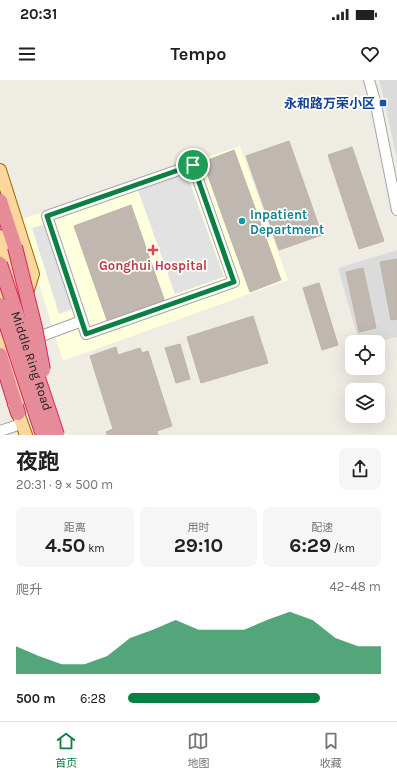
<!DOCTYPE html>
<html lang="zh">
<head>
<meta charset="utf-8">
<style>
  body { margin:0; font-family:Karla,"Noto Sans SC",sans-serif; background:#f6f6f6; color:#202124; height:100vh; display:flex; flex-direction:column; font-size:15px; white-space:nowrap }
  * { box-sizing:border-box; margin:0 }
  p { font-size:13px; color:#757577 }
  .icon { flex:none; width:22px; height:22px; fill:none; stroke:currentColor; stroke-width:2; stroke-linecap:round; stroke-linejoin:round }
  .map { position:relative; height:355px; overflow:hidden }
  .details { display:flex; flex-direction:column; background:#fff; flex:1 }
  .details>* { flex:none }
  .tools { position:absolute; left:345px; top:255px; display:grid; gap:8px }
  .tools a { display:grid; place-items:center; width:40px; height:40px; border-radius:8px; background:#fff; box-shadow:0 4px 16px #0002; font-size:20px }
  .pin { position:absolute; display:grid; place-items:center; width:34px; height:34px; color:#fff; margin:-17px; border:2px solid #fff; border-radius:50%; box-shadow:0 1px 4px #0007 }
  .round { display:grid; place-items:center; flex:none; width:42px; height:42px; border-radius:8px; background:#f6f6f6 }
  .headline { display:flex; align-items:center; justify-content:space-between; height:68px; padding:0 16px }
  h1 { font-size:22px; font-weight:700; line-height:30px }
  .metrics { display:grid; grid-template-columns:repeat(3,1fr); gap:6px; height:68px; padding:4px 16px }
  .metrics div { display:grid; align-content:center; border-radius:8px; background:#f6f6f6; text-align:center }
  .metrics b { font-size:20px; font-weight:700 }
  .metrics small { font-size:11px; font-weight:400 }
  .metrics p { font-size:11px }
  .chart { height:112px; padding:8px 16px }
  .chart p { display:flex; justify-content:space-between }
  .chart svg { width:100%; height:72px; margin-top:4px; fill:#0b8043; opacity:.7 }
  ul { padding:0 16px; list-style:none; font-size:13px }
  li { display:grid; grid-template-columns:64px 48px 1fr; align-items:center; height:30px }
  li i { height:10px; border-radius:5px; background:#0b8043 }
  .status { display:flex; justify-content:space-between; align-items:center; height:28px; padding:0 20px; background:#fff; direction:ltr }
  .status svg { height:11px; fill:currentColor }
  header { display:flex; justify-content:space-between; align-items:center; height:52px; padding:0 16px; background:#fff; font-size:18px; font-weight:700 }
  .tab-bar { display:flex; justify-content:space-around; align-items:center; height:56px; border-top:1px solid #e0e0e0; background:#fff; font-size:11px; color:#757577 }
  .tab-bar a { display:grid; justify-items:center; gap:2px }
  .tab-bar .on { color:#0b8043 }
  .map>svg:first-child { display:block }
</style>
</head>
<body>
<div class="status"><b>20:31</b><svg viewBox="0 0 49 12"><path d="M0 12V9h3v3zM5 12V6h3v6zM10 12V3h3v9zM15 12V0h3v12zM26 1h20v11H26zM47 4h2v5h-2z"/></svg></div>
<header><svg class="icon" aria-label="menu" viewBox="0 0 24 24"><path d="M4 6h16M4 12h16M4 18h16"/></svg>Tempo<svg class="icon" aria-label="heart" viewBox="0 0 24 24"><path d="M12 20l-8-8c-3-5 5-10 8-4 3-6 11-1 8 4z"/></svg></header>
<div class="map">
<svg width="397" height="355" viewBox="0 0 397 355">
  <rect width="100%" height="100%" fill="#efece4"/>
  <path fill="#dcdbdb" d="M379 0H397V79L384 19Z
    M397 170V257L375 262H359L338 188Z"/>
  <path fill="#fdffdd" d="M240 66 288 200 63 281 19 140Z"/>
  <path fill="#e2e2e2" d="M186 92 224 197 175 214 138 110Z
    M46 144 72 229 59 234 32 148Z"/>
  <path fill="#c0b8b0" stroke="#c0b3a6" d="M289 61 322 155 279 170 246 76Z
    M352 67 384 161 359 169 328 75Z
    M234 70 281 200 250 212 203 82Z
    M131 125 165 222 108 243 74 146Z
    M397 179V239L391 240 380 182Z
    M363 188 376 248 359 252 346 192Z
    M319 203 338 265 322 270 303 208Z
    M253 236 268 283 201 303 187 257Z
    M180 264 190 299 176 303 165 268Z
    M116 267 118 275 140 268 142 273 148 271 172 346 157 351 158 355H107L106 352 113 349 90 276Z"/>
  <g fill="none" stroke-linecap="round" stroke-linejoin="round">
    <defs>
      <path id="minor" d="M369 0 376 25 397 130
        M33 259 82 241 47 136 193 85 234 202 86 254 82 241
        M0 351 15 346"/>
      <path id="major" d="M0 90 33 194 26 216
        M0 156 27 240
        M0 212 7 234
        M0 251 17 301 18 322
        M14 324 18 333 26 355"/>
      <path id="highway" d="M0 121 15 167
        M0 275 18 333"/>
    </defs>
    <use href="#minor" stroke="#a5a5a5" stroke-width="12"/>
    <use href="#major" stroke="#976b01" stroke-width="14"/>
    <use href="#highway" stroke="#d9255c" stroke-width="16"/>
    <use href="#minor" stroke="#fff" stroke-width="10"/>
    <use href="#major" stroke="#fbd69d" stroke-width="12"/>
    <use href="#highway" stroke="#e68c99" stroke-width="14"/>
    <defs>
      <g id="highway-bridge">
        <path d="M15 167 35 248 43 290"/>
        <path id="s1" d="M0 184 57 355"/>
        <path d="M0 225 43 355"/>
      </g>
    </defs>
    <use href="#highway-bridge" stroke="#d9255c" stroke-width="16" stroke-linecap="butt"/>
    <use href="#highway-bridge" stroke="#e68c99" stroke-width="14"/>
  </g>
  <g fill="none" stroke-linecap="round" stroke-linejoin="round">
    <defs>
      <path id="route" d="M193 85 234 202 86 254 47 136Z"/>
    </defs>
    <use href="#route" stroke="#fff" stroke-width="8"/>
    <use href="#route" stroke="#0b8043" stroke-width="5"/>
  </g>
  <rect fill="#1a4fb4" stroke="#fff" stroke-width="1.5" x="379" y="19" width="8" height="8" rx="2"/>
  <circle fill="#0f9aa8" stroke="#fff" stroke-width="1.5" cx="242" cy="141" r="4"/>
  <path fill="#e0444e" stroke="#fff" stroke-width="1.5" d="M151 164h4v4h4v4h-4v4h-4v-4h-4v-4h4z"/>
  <g text-anchor="middle" dominant-baseline="central" stroke-width="3.5" stroke-linejoin="round" paint-order="stroke">
    <g font-size="13" font-weight="bold" fill="#164399" stroke="#fff" text-anchor="end">
      <text x="375" y="23">永和路万荣小区</text>
    </g>
    <g font-size="13" font-weight="bold" fill="#0d838f" stroke="#fff" text-anchor="start">
      <text x="250" y="134">Inpatient<tspan x="250" dy="15">Department</tspan></text>
    </g>
    <g font-size="13" font-weight="bold" fill="#be3a42" stroke="#fff">
      <text x="153" y="185">Gonghui Hospital</text>
    </g>
    <g font-size="13" fill="#1e1e1e" stroke="#fff">
      <text stroke="none"><textPath href="#s1" startOffset="102">Middle Ring Road</textPath></text>
    </g>
  </g>
</svg>
<div class="tools">
<a><svg class="icon" aria-label="locate" viewBox="0 0 24 24"><circle cx="12" cy="12" r="6"/><path d="M12 2v4M12 18v4M2 12h4M18 12h4"/></svg></a>
<a><svg class="icon" aria-label="layers" viewBox="0 0 24 24"><path d="M12 4l9 5-9 5-9-5zM3 14l9 5 9-5"/></svg></a>
</div>
<div class="pin" style="left:193px;top:85px;background:#1e9e55"><svg class="icon" aria-label="arrive" viewBox="0 0 24 24"><path d="M6 21V4h12l-3 4 3 4H6"/></svg></div>
</div>
<section class="details">
<div class="headline"><div><h1>夜跑</h1><p>20:31 · 9 × 500 m</p></div><a class="round"><svg class="icon" aria-label="share" viewBox="0 0 24 24"><path d="M12 15V3M7 8l5-5 5 5M5 13v7h14v-7"/></svg></a></div>
<div class="metrics">
<div><p>距离</p><b>4.50<small> km</small></b></div>
<div><p>用时</p><b>29:10</b></div>
<div><p>配速</p><b>6:29<small> /km</small></b></div>
</div>
<div class="chart"><p><span>爬升</span>42–48 m</p>
<svg viewBox="0 0 160 44" preserveAspectRatio="none"><path d="M0 44V27L10 33L20 38L30 38L40 33L50 22L60 17L70 11L80 17L90 17L100 17L110 11L120 6L130 11L140 22L150 27L160 27V44z"/></svg>
</div>
<ul>
<li><b>500 m</b>6:28<i style="width:76%"></i></li>
</ul>
</section>
<nav class="tab-bar">
<a class="on"><svg class="icon" aria-label="home" viewBox="0 0 24 24"><path d="M3 11l9-7 9 7M6 9v11h12V9"/></svg>首页</a>
<a><svg class="icon" aria-label="map" viewBox="0 0 24 24"><path d="M3 6l6-2 6 2 6-2v14l-6 2-6-2-6 2zM9 4v14M15 6v14"/></svg>地图</a>
<a><svg class="icon" aria-label="saved" viewBox="0 0 24 24"><path d="M7 4h10v16l-5-4-5 4z"/></svg>收藏</a>
</nav>
</body>
</html>
